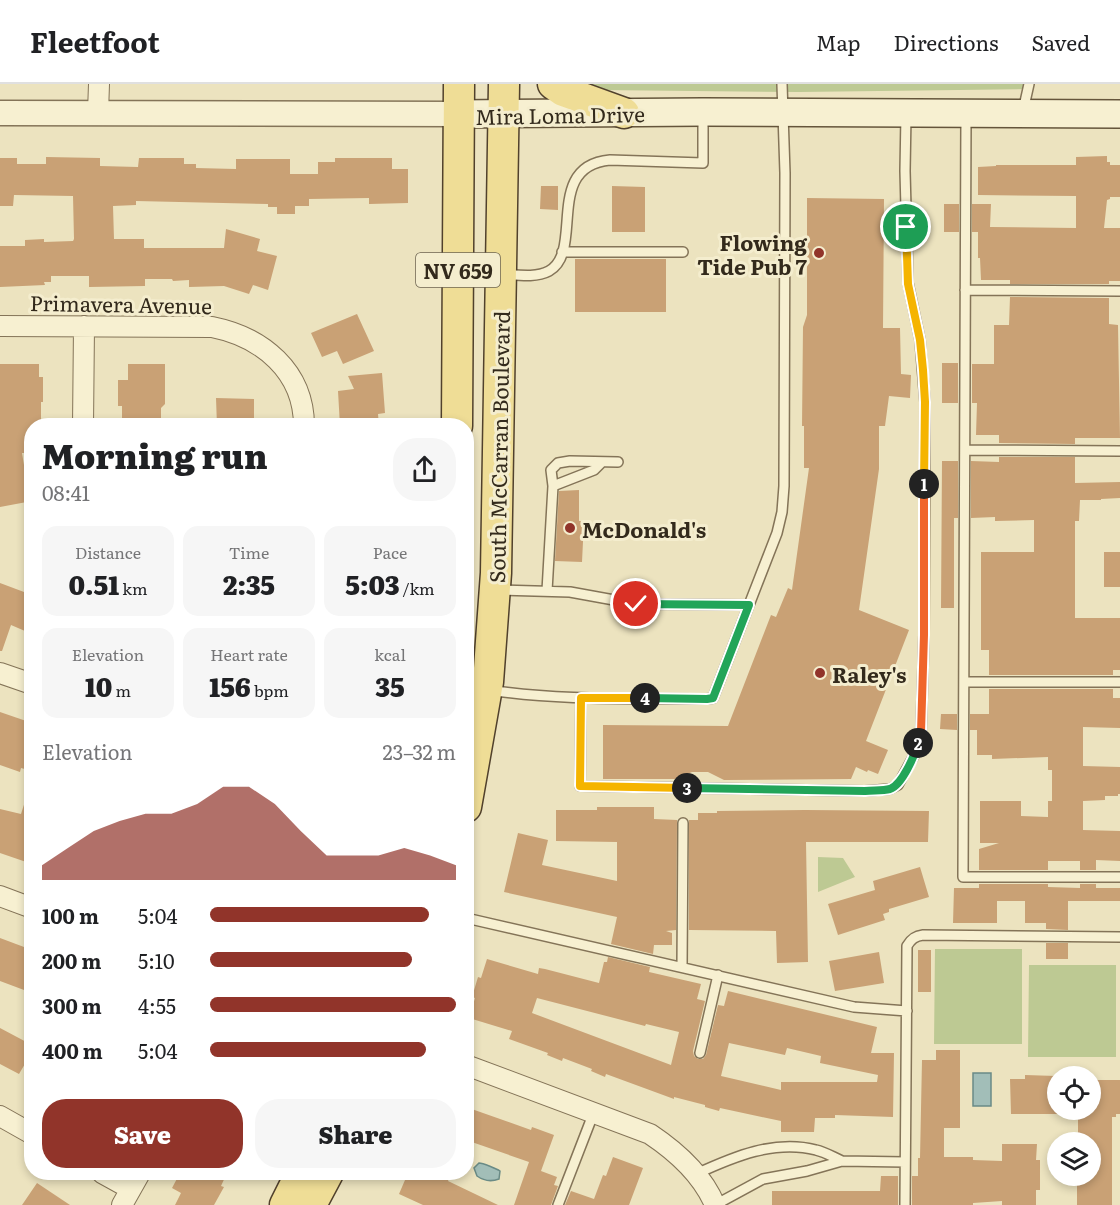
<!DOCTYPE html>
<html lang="en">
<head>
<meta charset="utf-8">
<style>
  body { margin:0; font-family:Literata,serif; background:#f6f6f6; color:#202124; height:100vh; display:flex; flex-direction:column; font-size:22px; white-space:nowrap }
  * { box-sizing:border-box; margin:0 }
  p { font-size:20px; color:#757577 }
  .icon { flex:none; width:33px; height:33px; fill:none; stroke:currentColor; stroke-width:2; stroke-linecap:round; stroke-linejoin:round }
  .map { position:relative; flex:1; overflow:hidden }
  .panel { position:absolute; left:24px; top:334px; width:450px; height:762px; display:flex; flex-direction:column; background:#fff; border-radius:24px; box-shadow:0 3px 9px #0003 }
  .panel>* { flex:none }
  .buttons { position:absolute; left:1047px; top:982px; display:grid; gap:12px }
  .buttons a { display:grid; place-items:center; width:54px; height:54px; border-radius:50%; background:#fff; box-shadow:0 3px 9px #0003; font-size:30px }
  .pin { position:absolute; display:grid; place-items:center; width:51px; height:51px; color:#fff; margin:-26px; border:3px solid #fff; border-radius:50%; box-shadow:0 2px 6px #0007 }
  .km { position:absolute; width:30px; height:30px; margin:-15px; border-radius:50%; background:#222; color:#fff; font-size:16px; line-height:30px; text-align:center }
  .round { display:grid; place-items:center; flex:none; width:63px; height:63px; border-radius:24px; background:#f6f6f6 }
  .headline { display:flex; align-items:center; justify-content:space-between; height:102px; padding:0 18px }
  h1 { font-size:33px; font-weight:800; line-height:45px }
  .metrics { display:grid; grid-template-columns:repeat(3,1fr); gap:9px; height:102px; padding:6px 18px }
  .metrics div { display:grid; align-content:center; border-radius:15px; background:#f6f6f6; text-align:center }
  .metrics b { font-size:26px; font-weight:800 }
  .metrics small { font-size:16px; font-weight:400 }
  .metrics p { font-size:16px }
  .chart { height:168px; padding:12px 18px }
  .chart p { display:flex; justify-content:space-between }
  .chart svg { width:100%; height:108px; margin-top:6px; fill:#91342a; opacity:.7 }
  .action { display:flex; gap:12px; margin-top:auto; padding:12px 18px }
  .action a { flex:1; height:69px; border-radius:24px; background:#91342a; color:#fff; font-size:24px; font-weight:800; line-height:69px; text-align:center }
  .action a+a { background:#f6f6f6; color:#202124 }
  ul { padding:0 18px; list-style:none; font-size:20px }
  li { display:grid; grid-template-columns:96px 72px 1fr; align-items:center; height:45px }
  li i { height:15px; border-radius:8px; background:#91342a }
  header { display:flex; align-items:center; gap:36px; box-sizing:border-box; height:84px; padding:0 30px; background:#fff; border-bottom:2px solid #e0e0e0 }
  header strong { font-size:28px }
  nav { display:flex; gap:33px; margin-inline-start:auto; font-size:21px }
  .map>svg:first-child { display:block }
</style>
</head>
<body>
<header>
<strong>Fleetfoot</strong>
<nav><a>Map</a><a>Directions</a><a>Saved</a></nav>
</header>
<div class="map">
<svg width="1120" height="1121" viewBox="0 0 1120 1121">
  <rect width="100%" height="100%" fill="#ece3bf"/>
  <path fill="#bdc993" d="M570 0H1034L1032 5 799 8 599 6Z
    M818 773 843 774 855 793 818 808Z
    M935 865H1022V960H934Z
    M1029 881H1116V973H1028Z"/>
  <path fill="#a2beb8" stroke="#6a8b86" stroke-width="1.5" d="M973 989H991V1022H973Z
    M479 1079C483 1079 497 1085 500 1087L499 1095C491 1098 484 1097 477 1092L474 1084Z"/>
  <path fill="#c9a175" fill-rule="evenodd" d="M1107 72V78H1110V81H1120V113H1110V115L1107 116 1104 144H1120V197H1109V200H1010V196H981L980 174H978V148H972V120H991L990 143 1076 144V112L978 111V83L996 82V81H1076V73Z
    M46 73 100 74V82L138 83 139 74H184V80H196V84L236 85V75H290V90H318V78H335V74H392V85H408V119L369 120V114L309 115V122H295V130H277V123H268V120L136 117V121L113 122 114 155H144V164H224L226 145 260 155 257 167 277 172 268 206 253 201 249 210 224 202 189 203V196L173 197 172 195H145V202L89 203V192H51V198H44L45 201 0 203V162H25V156L44 155V158L73 157 74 155 73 112 14 111 13 122H0V74H17V80H46Z
    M541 102H558V126L540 125Z
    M612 102 645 103V148H612Z
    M807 114 884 115 883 244H900L901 290 911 291 910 314 889 312 885 342H879V385L859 526 909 546 866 657 888 666 878 690 868 686 867 688 856 683 851 695 724 696 708 688H692L675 695H603V641L728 642 771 531 776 533 788 504 792 506 809 384H804V342H802L803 243 807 231Z
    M944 120H959V148H944Z
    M575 175H666V228H575Z
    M1010 213 1109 214V240L1118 241 1120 354H1075V360L999 359V351H976L977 319H972V280H994V241H1009Z
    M357 230 374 267 343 280 337 267 322 273 311 249Z
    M942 279H958V319H942Z
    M0 280H39V293H43V318H41V342H32V355H27V369H22L27 399 32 398V417L0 423Z
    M128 280H165V320L161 324V342H122V322H118V296H128Z
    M382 289 385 329 378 330 379 342H340L338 307 354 305 348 292Z
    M216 314 254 315V342H217Z
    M999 373H1075V399L1120 398V414L1101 415V416H1080L1079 437H1075V534H1120V586H1113V591H989V566H981V468H1034V436L995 437V433L971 434V377L999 378Z
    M942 377H958V434H954V524H941Z
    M579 406V437H584L582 478 555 477 559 407Z
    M1104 468H1120V503H1104Z
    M0 499 32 511V528L25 547 11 541 2 567H0Z
    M989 605H1113V614H1120V644L1083 643V682L1120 683V710H1118V712H1105V716L1083 717V746L1120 747V777L1096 776V786H1080V777H1048V786H979V765L999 759H980V717H1021V732L1048 733V717H1052V686H1048V673L992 675V671H977V646H970V630H989Z
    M0 628 32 639V687L21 684 20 688 0 681Z
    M941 630H957V646L940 645Z
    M29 705 32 706V780L0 769V725L21 730Z
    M597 723H654V735L677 736 676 846 666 847 672 849V861H654L653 870 611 860 617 833 504 808 518 749 548 756 542 781 617 797V758L556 757V726H597Z
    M805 726 929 727 928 758H806L808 878 777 879 776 847 689 846V736H698V729H717V727Z
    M920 783 929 813 889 825V828L883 830 885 836 838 851 828 820 875 806 873 797Z
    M979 800H1048V803L1080 804V800H1096V804H1120V817H1068V846L1046 845V839H1025V817H997V839H953L954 804H979Z
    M0 854 32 866V909L0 897Z
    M1046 859H1068V875H1046Z
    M918 866H931V908H918Z
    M879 868 884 899 835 907 829 877Z
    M608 873 650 883 649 888 701 900 697 915 705 917 693 967 694 972 698 975H703L706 971 718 921 724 922 728 907 877 943 871 969H894L893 1033 835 1031V1034H815L814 1048H781V1037L720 1024 719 1027 705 1023V1021L674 1013V1015L606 990 605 993 591 987 592 985 563 974 562 977 547 971 548 969 509 955 512 947 469 934 475 914 472 913 478 893 481 894 487 875 538 890 539 884 545 885 599 899 604 878H607ZM537 914 645 942 646 940 679 948 671 981 532 929ZM729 959 785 971 787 964 821 972 820 979 878 991 877 998H781V1006L721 992Z
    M0 944 32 961V968L19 990 0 980Z
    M936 966H960V1044H944V1073H973V1076L1002 1077V1060H1037L1036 1076H1040V1106H1036V1121H1002V1117L973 1119V1121H912V1092H918V1074H920L922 976H936Z
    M1025 991 1056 992 1058 1030H1011L1010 995H1025Z
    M1090 996H1120V1030H1116V1033H1112V1121H1077V1092H1090V1059H1078V1026H1090Z
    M466 1023 531 1046 532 1043 554 1051 541 1087 557 1093 554 1101 558 1102 551 1121H514L529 1078 466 1056Z
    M613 1073 643 1084 629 1121H565L571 1107 594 1115 603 1091 606 1092Z
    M180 1089H227L221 1102 224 1103 214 1121H175L181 1109 172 1104Z
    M408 1089H451L448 1097 498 1121H423L399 1110Z
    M881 1092H898V1121H772V1107H880Z
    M37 1099 70 1121H22Z"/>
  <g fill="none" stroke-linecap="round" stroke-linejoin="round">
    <defs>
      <path id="service" d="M1023 27 1029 0
        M966 31 963 793H1120
        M562 168H683
        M503 190C518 191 536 194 549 187 585 167 543 82 610 76L703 79V32
        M965 206 1120 207
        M965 366 1120 367
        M553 402 594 386 602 378
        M497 506 570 508 636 520 749 521 777 449 782 428 784 402 785 89 782 0
        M547 507 553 402 551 386 558 379 570 377 618 378
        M964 598H1120
        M489 606C561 617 634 614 707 615L713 614 749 521
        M581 614 580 702 865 707 890 705 898 701 916 668 921 648 924 551 925 318 920 256 908 199 905 87 906 31
        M466 834 854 923 907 927
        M682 883 683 739
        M700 969 718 891
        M696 1090C733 1073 775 1055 816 1066 825 1068 833 1073 842 1077
        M558 1121 594 1028
        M715 1121 763 1095 807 1087 842 1077 905 1078
        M905 1121 907 862C911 855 915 852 923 851L1120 853"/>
      <path id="minor" d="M98 29 99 0
        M0 242 212 243C262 253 304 287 304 342
        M83 342 84 242
        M0 589 32 600
        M0 812 32 824
        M466 981 650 1050C677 1068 702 1090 715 1121
        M0 1032 32 1050
        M102 1089 131 1105
        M122 1121 140 1089"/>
      <path id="tertiary" d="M0 29 459 30"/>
      <path id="secondary" d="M459 30 703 28 1120 30"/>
      <path id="primary" d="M553 0 563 7 624 29
        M457 342 459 0
        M466 723 488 598 496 489 504 0
        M285 1121 301 1089
        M311 1121 328 1089"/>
    </defs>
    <use href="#service" stroke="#847458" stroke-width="12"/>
    <use href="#minor" stroke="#847458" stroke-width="22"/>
    <use href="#tertiary" stroke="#847458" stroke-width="27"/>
    <use href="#secondary" stroke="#65553b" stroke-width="30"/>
    <use href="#primary" stroke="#51412c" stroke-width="33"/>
    <use href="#service" stroke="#f7f0d1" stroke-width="9"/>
    <use href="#minor" stroke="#f7f0d1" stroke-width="20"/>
    <use href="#tertiary" stroke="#f7f0d1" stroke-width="24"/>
    <use href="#secondary" stroke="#f7f0d1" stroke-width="27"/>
    <use href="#primary" stroke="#efdd96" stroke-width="30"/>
  </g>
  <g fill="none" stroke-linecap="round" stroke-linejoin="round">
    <defs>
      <path id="split-1" d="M906 143 908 200 920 256 923 286 925 318 924 400"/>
      <path id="split-2" d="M918 659 921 648 924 551V400"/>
      <path id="split-3" d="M687 704 865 707C873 706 882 707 890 705 902 701 915 671 918 659"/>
      <path id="split-4" d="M645 614H581L580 702 687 704"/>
      <path id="split-5" d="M636 520 749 521 713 614 707 615 645 614"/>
    </defs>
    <use href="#split-1" stroke="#fff" stroke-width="12"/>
    <use href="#split-2" stroke="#fff" stroke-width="12"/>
    <use href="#split-3" stroke="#fff" stroke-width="12"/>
    <use href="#split-4" stroke="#fff" stroke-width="12"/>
    <use href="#split-5" stroke="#fff" stroke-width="12"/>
    <use href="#split-1" stroke="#f5b400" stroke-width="8"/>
    <use href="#split-2" stroke="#f0652b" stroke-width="8"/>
    <use href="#split-3" stroke="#22a559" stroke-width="8"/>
    <use href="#split-4" stroke="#f5b400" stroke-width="8"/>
    <use href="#split-5" stroke="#22a559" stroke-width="8"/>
  </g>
  <g fill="#91342a" stroke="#f4edce" stroke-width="2">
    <circle cx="819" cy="169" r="6"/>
    <circle cx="570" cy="444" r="6"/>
    <circle cx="820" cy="589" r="6"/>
  </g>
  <g text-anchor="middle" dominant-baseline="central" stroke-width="6" stroke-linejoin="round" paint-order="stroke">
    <rect fill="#f4edce" stroke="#6d6451" stroke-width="1.5" x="416" y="169" width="84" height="34" rx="4.5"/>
    <g font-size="20" font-weight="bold" fill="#332a1c">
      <text x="458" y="186">NV 659</text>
    </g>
    <g font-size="21" fill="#332a1c" stroke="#f4edce">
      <text transform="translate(560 30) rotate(-1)">Mira Loma Drive</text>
      <text transform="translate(121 219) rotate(1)">Primavera Avenue</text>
      <text transform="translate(498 363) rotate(-89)">South McCarran Boulevard</text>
    </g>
    <g font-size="21" font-weight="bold" fill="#332a1c" stroke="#f4edce" text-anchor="start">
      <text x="807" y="157" text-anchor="end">Flowing<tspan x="807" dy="24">Tide Pub 7</tspan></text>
      <text x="582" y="444">McDonald's</text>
      <text x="832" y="589">Raley's</text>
    </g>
  </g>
</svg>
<div class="buttons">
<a><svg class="icon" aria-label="locate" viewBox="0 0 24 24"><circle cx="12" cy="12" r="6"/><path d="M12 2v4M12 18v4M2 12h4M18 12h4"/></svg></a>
<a><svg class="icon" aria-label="layers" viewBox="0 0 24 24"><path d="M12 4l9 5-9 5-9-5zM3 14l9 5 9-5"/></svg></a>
</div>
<div class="pin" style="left:906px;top:143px;background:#1e9e55"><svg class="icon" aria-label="arrive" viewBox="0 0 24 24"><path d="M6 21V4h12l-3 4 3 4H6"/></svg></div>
<div class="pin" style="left:636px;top:520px;background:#d93025"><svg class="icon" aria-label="check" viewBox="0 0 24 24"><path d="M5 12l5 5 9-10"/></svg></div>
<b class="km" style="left:924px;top:400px">1</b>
<b class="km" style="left:918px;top:659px">2</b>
<b class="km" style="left:687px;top:704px">3</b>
<b class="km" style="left:645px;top:614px">4</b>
<section class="panel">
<div class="headline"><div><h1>Morning run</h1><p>08:41</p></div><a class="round"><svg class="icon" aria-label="share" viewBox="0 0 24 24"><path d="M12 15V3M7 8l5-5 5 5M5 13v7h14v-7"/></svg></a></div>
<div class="metrics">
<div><p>Distance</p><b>0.51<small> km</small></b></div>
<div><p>Time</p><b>2:35</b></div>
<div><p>Pace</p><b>5:03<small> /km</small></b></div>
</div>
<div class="metrics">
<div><p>Elevation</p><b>10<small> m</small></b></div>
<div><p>Heart rate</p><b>156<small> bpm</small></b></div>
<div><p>kcal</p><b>35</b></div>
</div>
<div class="chart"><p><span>Elevation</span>23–32 m</p>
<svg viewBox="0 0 160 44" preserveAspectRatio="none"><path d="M0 44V38L10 31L20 24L30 20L40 17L50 17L60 13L70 6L80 6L90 13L100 24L110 34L120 34L130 34L140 31L150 34L160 38V44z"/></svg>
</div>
<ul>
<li><b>100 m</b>5:04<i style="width:89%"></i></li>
<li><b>200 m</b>5:10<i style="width:82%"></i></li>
<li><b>300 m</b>4:55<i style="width:100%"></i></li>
<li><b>400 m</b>5:04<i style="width:88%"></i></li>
</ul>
<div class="action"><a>Save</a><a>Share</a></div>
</section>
</div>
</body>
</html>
